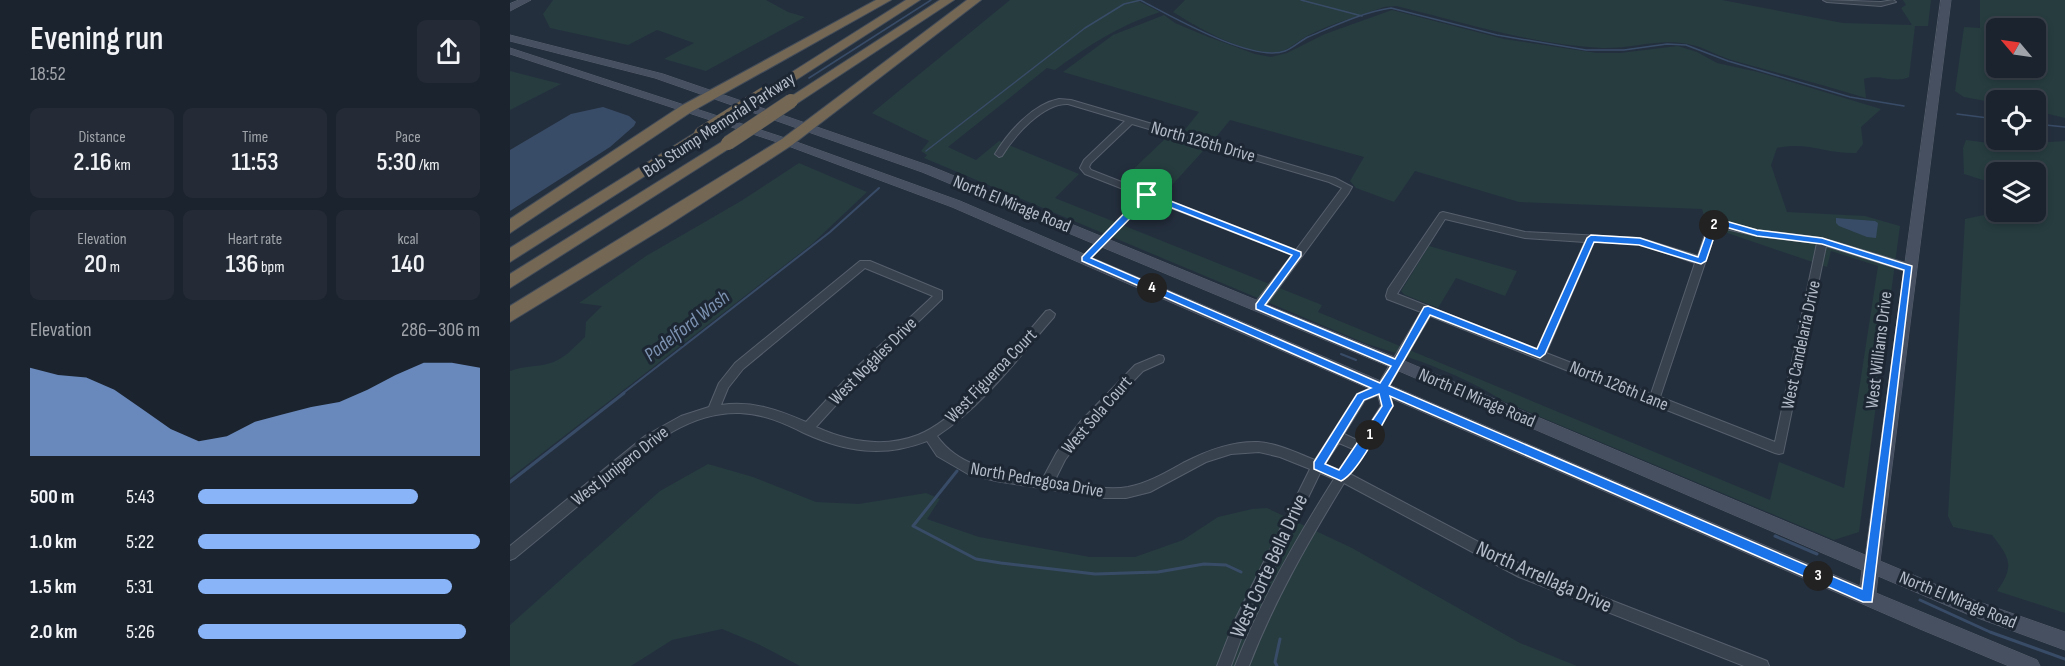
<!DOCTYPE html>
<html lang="en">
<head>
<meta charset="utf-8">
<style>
  body { margin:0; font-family:"Sofia Sans Condensed",sans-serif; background:#242b36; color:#f1f3f6; height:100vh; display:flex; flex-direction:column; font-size:22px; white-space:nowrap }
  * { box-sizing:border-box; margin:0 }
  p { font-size:20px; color:#a0a4aa }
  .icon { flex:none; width:33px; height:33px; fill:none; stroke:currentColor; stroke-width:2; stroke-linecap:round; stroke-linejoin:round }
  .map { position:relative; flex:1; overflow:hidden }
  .panel { display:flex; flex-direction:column; background:#1b232e; width:510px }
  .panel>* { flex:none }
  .needle { width:39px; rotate:299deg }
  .controls { position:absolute; left:1476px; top:18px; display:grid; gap:12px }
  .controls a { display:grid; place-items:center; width:60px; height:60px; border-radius:9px; background:#1b232e; box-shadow:0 3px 9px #0003,0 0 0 2px #39404a; font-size:30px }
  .pin { position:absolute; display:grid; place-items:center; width:51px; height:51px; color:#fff; margin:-26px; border-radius:12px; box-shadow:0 3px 9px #0006 }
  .km { position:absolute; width:30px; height:30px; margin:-15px; border-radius:50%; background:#222; color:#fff; font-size:16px; line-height:30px; text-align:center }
  .round { display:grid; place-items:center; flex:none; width:63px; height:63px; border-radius:9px; background:#242b36 }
  .headline { display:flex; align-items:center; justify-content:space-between; height:102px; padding:0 30px }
  h1 { font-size:33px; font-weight:600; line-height:45px }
  .figures { display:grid; grid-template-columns:repeat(3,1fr); gap:9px; height:102px; padding:6px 30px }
  .figures div { display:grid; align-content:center; border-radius:9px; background:#242b36; text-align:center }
  .figures b { font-size:26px; font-weight:600 }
  .figures small { font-size:16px; font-weight:400 }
  .figures p { font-size:16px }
  .chart { height:168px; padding:12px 30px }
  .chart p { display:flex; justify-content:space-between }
  .chart svg { width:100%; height:108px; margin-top:6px; fill:#8ab4f8; opacity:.7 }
  ul { padding:0 30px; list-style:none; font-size:20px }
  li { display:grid; grid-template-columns:96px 72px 1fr; align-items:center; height:45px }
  li i { height:15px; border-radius:8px; background:#8ab4f8 }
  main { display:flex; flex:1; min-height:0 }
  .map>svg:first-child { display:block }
</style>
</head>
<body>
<main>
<section class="panel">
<div class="headline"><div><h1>Evening run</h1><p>18:52</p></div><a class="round"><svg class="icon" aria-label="share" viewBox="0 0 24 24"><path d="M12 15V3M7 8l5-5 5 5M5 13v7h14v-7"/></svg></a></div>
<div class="figures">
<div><p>Distance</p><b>2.16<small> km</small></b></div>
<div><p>Time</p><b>11:53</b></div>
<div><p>Pace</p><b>5:30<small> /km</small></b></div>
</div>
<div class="figures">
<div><p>Elevation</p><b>20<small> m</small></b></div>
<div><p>Heart rate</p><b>136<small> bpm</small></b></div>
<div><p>kcal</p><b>140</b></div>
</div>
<div class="chart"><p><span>Elevation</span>286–306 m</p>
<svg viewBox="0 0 160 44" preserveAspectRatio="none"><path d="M0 44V8L10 11L20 12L30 17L40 25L50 33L60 38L70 36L80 30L90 27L100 24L110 22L120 17L130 11L140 6L150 6L160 8V44z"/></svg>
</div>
<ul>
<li><b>500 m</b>5:43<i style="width:78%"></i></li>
<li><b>1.0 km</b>5:22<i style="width:100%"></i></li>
<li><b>1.5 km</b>5:31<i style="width:90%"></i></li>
<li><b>2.0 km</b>5:26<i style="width:95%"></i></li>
</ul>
</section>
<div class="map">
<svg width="1555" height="666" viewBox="0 0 1555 666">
  <rect width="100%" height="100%" fill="#242f3e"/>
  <path fill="#263c3f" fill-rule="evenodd" d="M43 0H256L278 12 295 17 196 71 154 59 184 43 147 30 118 45 40 28 33 14Z
    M500 0H626L650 12C610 25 579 45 545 70L537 68 438 147 466 160 489 141 569 174 545 198 812 305 808 312 1260 500 1269 462 1334 488 1368 266 1321 251 1317 267 1197 226 1192 209 1009 202 905 171 884 202 846 188 840 181 854 157 720 120 703 141 673 132 689 112 553 72 603 35 654 15 665 23 696 36 745 54 761 57 777 53 815 34 882 10 994 39 1087 53H1110L1168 46 1187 52 1207 63 1248 72 1371 109 1351 127 1353 144 1346 153C1317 154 1296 141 1267 148L1261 165 1277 212 1355 216 1390 226 1349 532 1324 540 995 402C951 374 906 359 857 344L414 158 417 155 411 151 419 141 362 113Z
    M675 0H1212L1333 23 1402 25 1391 8 1396 5 1393 0H1421L1418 26H1405L1399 77C1384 84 1369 73 1354 79L1356 98C1312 85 1269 73 1225 61 1209 57 1195 47 1178 44 1149 38 1121 49 1092 48 1023 45 953 22 886 6L874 7C849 16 823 23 799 35 788 40 779 51 767 52 735 55 690 29 663 12Z
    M1470 0H1555V118L1526 111V100H1486V103L1454 97 1445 91 1454 27 1470 28ZM1486 28H1526V68H1486Z
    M0 71 51 84 0 110Z
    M657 137 690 148 693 151 654 194 614 178Z
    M1456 140 1518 148H1528L1538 142 1555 141V613L1487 591C1505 566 1500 558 1482 535L1443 527 1438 516 1455 219 1474 215 1476 181 1454 174 1453 148ZM1486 172H1526V212H1486Z
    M289 163 357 192 302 244 0 478V371C13 366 24 367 37 364 54 360 63 348 75 337L76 322 92 306 69 303 136 256 231 201Z
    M919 246 1007 271 995 296 946 278 928 308 895 295 891 291Z
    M198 464 243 477 306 502 349 504 416 493 430 499 417 519 469 537 580 557H625L673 540 708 517 742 509 757 508 842 548 1010 643 1067 666H290L248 644 212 629 162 640 121 666H0V625L150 491Z"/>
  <path fill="#394c67" d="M93 107 119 116 126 122 124 126 100 147 0 211V150L61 114Z
    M1326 218 1365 221 1368 223 1366 238 1357 237 1329 226 1326 223Z"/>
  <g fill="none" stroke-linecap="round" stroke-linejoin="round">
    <path stroke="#394c67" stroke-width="1.5" d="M630 0C661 16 742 63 775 51 783 48 790 41 798 37 824 26 853 12 881 8L987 35 1076 50H1114L1157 44 1176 45 1218 61 1340 97 1394 106
      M791 0 852 16
      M299 78 421 0
      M1447 114 1486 119
      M1526 124 1555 127
      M416 151 575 28 614 4 631 0"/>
    <path stroke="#394c67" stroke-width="2" d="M831 354 846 360
      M112 394 320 232 369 188"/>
    <path stroke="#394c67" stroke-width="3" d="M447 471 403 526 466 559 491 563 585 574 648 572 694 564 716 565 731 572
      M0 482 114 393
      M1265 536 1307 554
      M1410 600 1480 632 1555 659
      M767 666 765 662 770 639"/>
    <defs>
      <path id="street" d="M1313 0 1371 2 1383 0 1386 2 1371 6 1317 2Z
        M549 99 561 100 825 178 842 187 838 194 753 309 749 310 744 306 745 303 782 255 638 199 578 261H572L570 259 572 257 631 196 575 174 570 168 574 160 615 121 558 104C533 103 504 136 492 156L489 157 485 154C498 132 523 104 549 99ZM622 124 819 182 832 188 786 250 581 170 579 167 581 163Z
        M933 212 1015 232 1130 238 1188 256 1198 225 1207 220 1247 230 1312 238 1402 265 1404 268 1402 271 1399 272 1316 246 1273 453 1269 454 1265 453 920 316 878 388 883 406 881 409 856 452 840 474 1018 568 1252 659 1257 661 1259 666H1234L1009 577 834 483C798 542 764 601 739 666H725C751 600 786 539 824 479L810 473 735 628 721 666H707L725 620 800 469 770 457 749 452 721 454 696 462 640 492 616 498H594L486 481 458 474 427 456 417 441C373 458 336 452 294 433 274 423 254 414 230 413 172 411 130 455 89 488 61 512 33 535 5 558L0 560V546L135 436 171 416 199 407 209 383 225 363 350 261H360L432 291V299L355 373 306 427C339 442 374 448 408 435 453 417 504 348 536 311L540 310 545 314 544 317C507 359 474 405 427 436 452 471 494 472 533 478L547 452 570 422 625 365 649 355 653 356 654 359 653 362 633 371 578 428 555 460 545 480C568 484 595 491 618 487 638 483 655 473 673 463 696 451 721 441 748 442 767 443 787 453 805 460L847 394 868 385 911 312 877 299 876 296 878 289 930 213ZM935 219 1015 238 1075 242 1027 349 887 294ZM1207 227 1247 236 1307 243 1265 442 1150 397ZM1084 242 1130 244 1185 263 1141 394 1036 353ZM355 268 423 296 422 297 347 367 296 422C269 410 241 400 211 405L218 388 233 369ZM868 395 871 406 849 441 834 434 855 400ZM829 443 843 449 829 470 815 464Z"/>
      <path id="secondary" d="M9 0H21L0 11V4Z
        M1431 0H1441L1370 561 1458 598 1555 632V650L1457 614 1368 576 1366 593 1527 660 1530 666H1499L1410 629 442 207 273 144 0 54V48L281 140 450 201 1350 586 1352 570 882 368 412 172 145 78 0 41V35L153 74 420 166 892 360 1355 555Z"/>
      <path id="highway" d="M366 0H381L181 112 0 233V219L171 106Z
        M396 0H410L261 96H251L249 93Z
        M430 0H444L286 104H276L274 101Z
        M457 0H471L282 145 157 226 0 322V306L272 139Z
        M191 129 198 134 196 137 0 262V248Z
        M218 138 225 143 223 146 0 288V274Z"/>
    </defs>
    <use href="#street" stroke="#565f6c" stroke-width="2"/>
    <use href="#secondary" stroke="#565f6c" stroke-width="1"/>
    <use href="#highway" stroke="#434c59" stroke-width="2"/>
    <use href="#street" fill="#38414e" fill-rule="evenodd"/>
    <use href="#secondary" fill="#465061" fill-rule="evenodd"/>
    <use href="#highway" fill="#746855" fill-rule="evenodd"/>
    <defs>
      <path id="highway-bridge" d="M191 134 256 93
        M218 143 281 101"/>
    </defs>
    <use href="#highway-bridge" stroke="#434c59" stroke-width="15" stroke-linecap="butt"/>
    <use href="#highway-bridge" stroke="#746855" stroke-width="14"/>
  </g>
  <path fill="#1a73e8" stroke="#fff" stroke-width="1.5" fill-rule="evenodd" d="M634 193H640L791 252V256L755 305 885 359 914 307 918 306 1027 349 1077 238 1081 235 1130 238 1188 257 1200 223 1212 220 1247 230 1312 238 1402 266 1362 602H1353L880 396 883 406 881 409C870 427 848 473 831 481L804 469V462L847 394 861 388 572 261V257ZM639 199 782 255 746 304V309L881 366 870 383 581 258ZM1212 226 1247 236 1312 244 1394 270 1352 589 879 386 920 315 1030 358 1035 354 1084 242 1129 245 1191 264 1196 261 1207 228ZM869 394 872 406 829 470 815 464 854 400Z"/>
  <g text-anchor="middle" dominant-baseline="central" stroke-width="6" stroke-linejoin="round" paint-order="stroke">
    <g font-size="18" fill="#b4bcc9" stroke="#1d2633">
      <text transform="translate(209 125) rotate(-33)">Bob Stump Memorial Parkway</text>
      <text transform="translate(693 142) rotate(16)">North 126th Drive</text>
      <text transform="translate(502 204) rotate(22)">North El Mirage Road</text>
      <text transform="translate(1291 345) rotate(-78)">West Candelaria Drive</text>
      <text transform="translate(1369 350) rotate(-83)">West Williams Drive</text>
      <text transform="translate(363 361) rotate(-45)">West Nogales Drive</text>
      <text transform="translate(481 376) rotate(-46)">West Figueroa Court</text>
      <text transform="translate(1109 386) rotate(22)">North 126th Lane</text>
      <text transform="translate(967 398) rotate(23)">North El Mirage Road</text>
      <text transform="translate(587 415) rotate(-49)">West Sola Court</text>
      <text transform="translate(110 466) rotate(-38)">West Junipero Drive</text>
      <text transform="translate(527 480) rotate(10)">North Pedregosa Drive</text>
      <text transform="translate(1448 600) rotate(22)">North El Mirage Road</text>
    </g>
    <g font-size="20" font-style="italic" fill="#7c92b1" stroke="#1d2633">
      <text transform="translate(177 326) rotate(-38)">Padelford Wash</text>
    </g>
    <g font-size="21" fill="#b4bcc9" stroke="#1d2633">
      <text transform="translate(759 566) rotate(-65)">West Corte Bella Drive</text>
      <text transform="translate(1034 577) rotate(24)">North Arrellaga Drive</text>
    </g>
  </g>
</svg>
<div class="controls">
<a><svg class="needle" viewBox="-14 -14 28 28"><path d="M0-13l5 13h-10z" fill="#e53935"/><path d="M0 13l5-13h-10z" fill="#a0a4aa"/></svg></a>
<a><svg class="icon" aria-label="locate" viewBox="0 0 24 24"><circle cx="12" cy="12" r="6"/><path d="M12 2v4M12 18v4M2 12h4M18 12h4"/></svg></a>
<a><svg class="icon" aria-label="layers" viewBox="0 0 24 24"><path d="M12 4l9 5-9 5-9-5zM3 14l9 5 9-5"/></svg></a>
</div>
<div class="pin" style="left:637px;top:195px;background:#1e9e55"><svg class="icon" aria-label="arrive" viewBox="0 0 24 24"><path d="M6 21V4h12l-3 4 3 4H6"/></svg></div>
<b class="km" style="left:860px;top:435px">1</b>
<b class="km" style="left:1204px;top:225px">2</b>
<b class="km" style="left:1308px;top:576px">3</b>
<b class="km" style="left:642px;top:288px">4</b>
</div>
</main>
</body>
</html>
